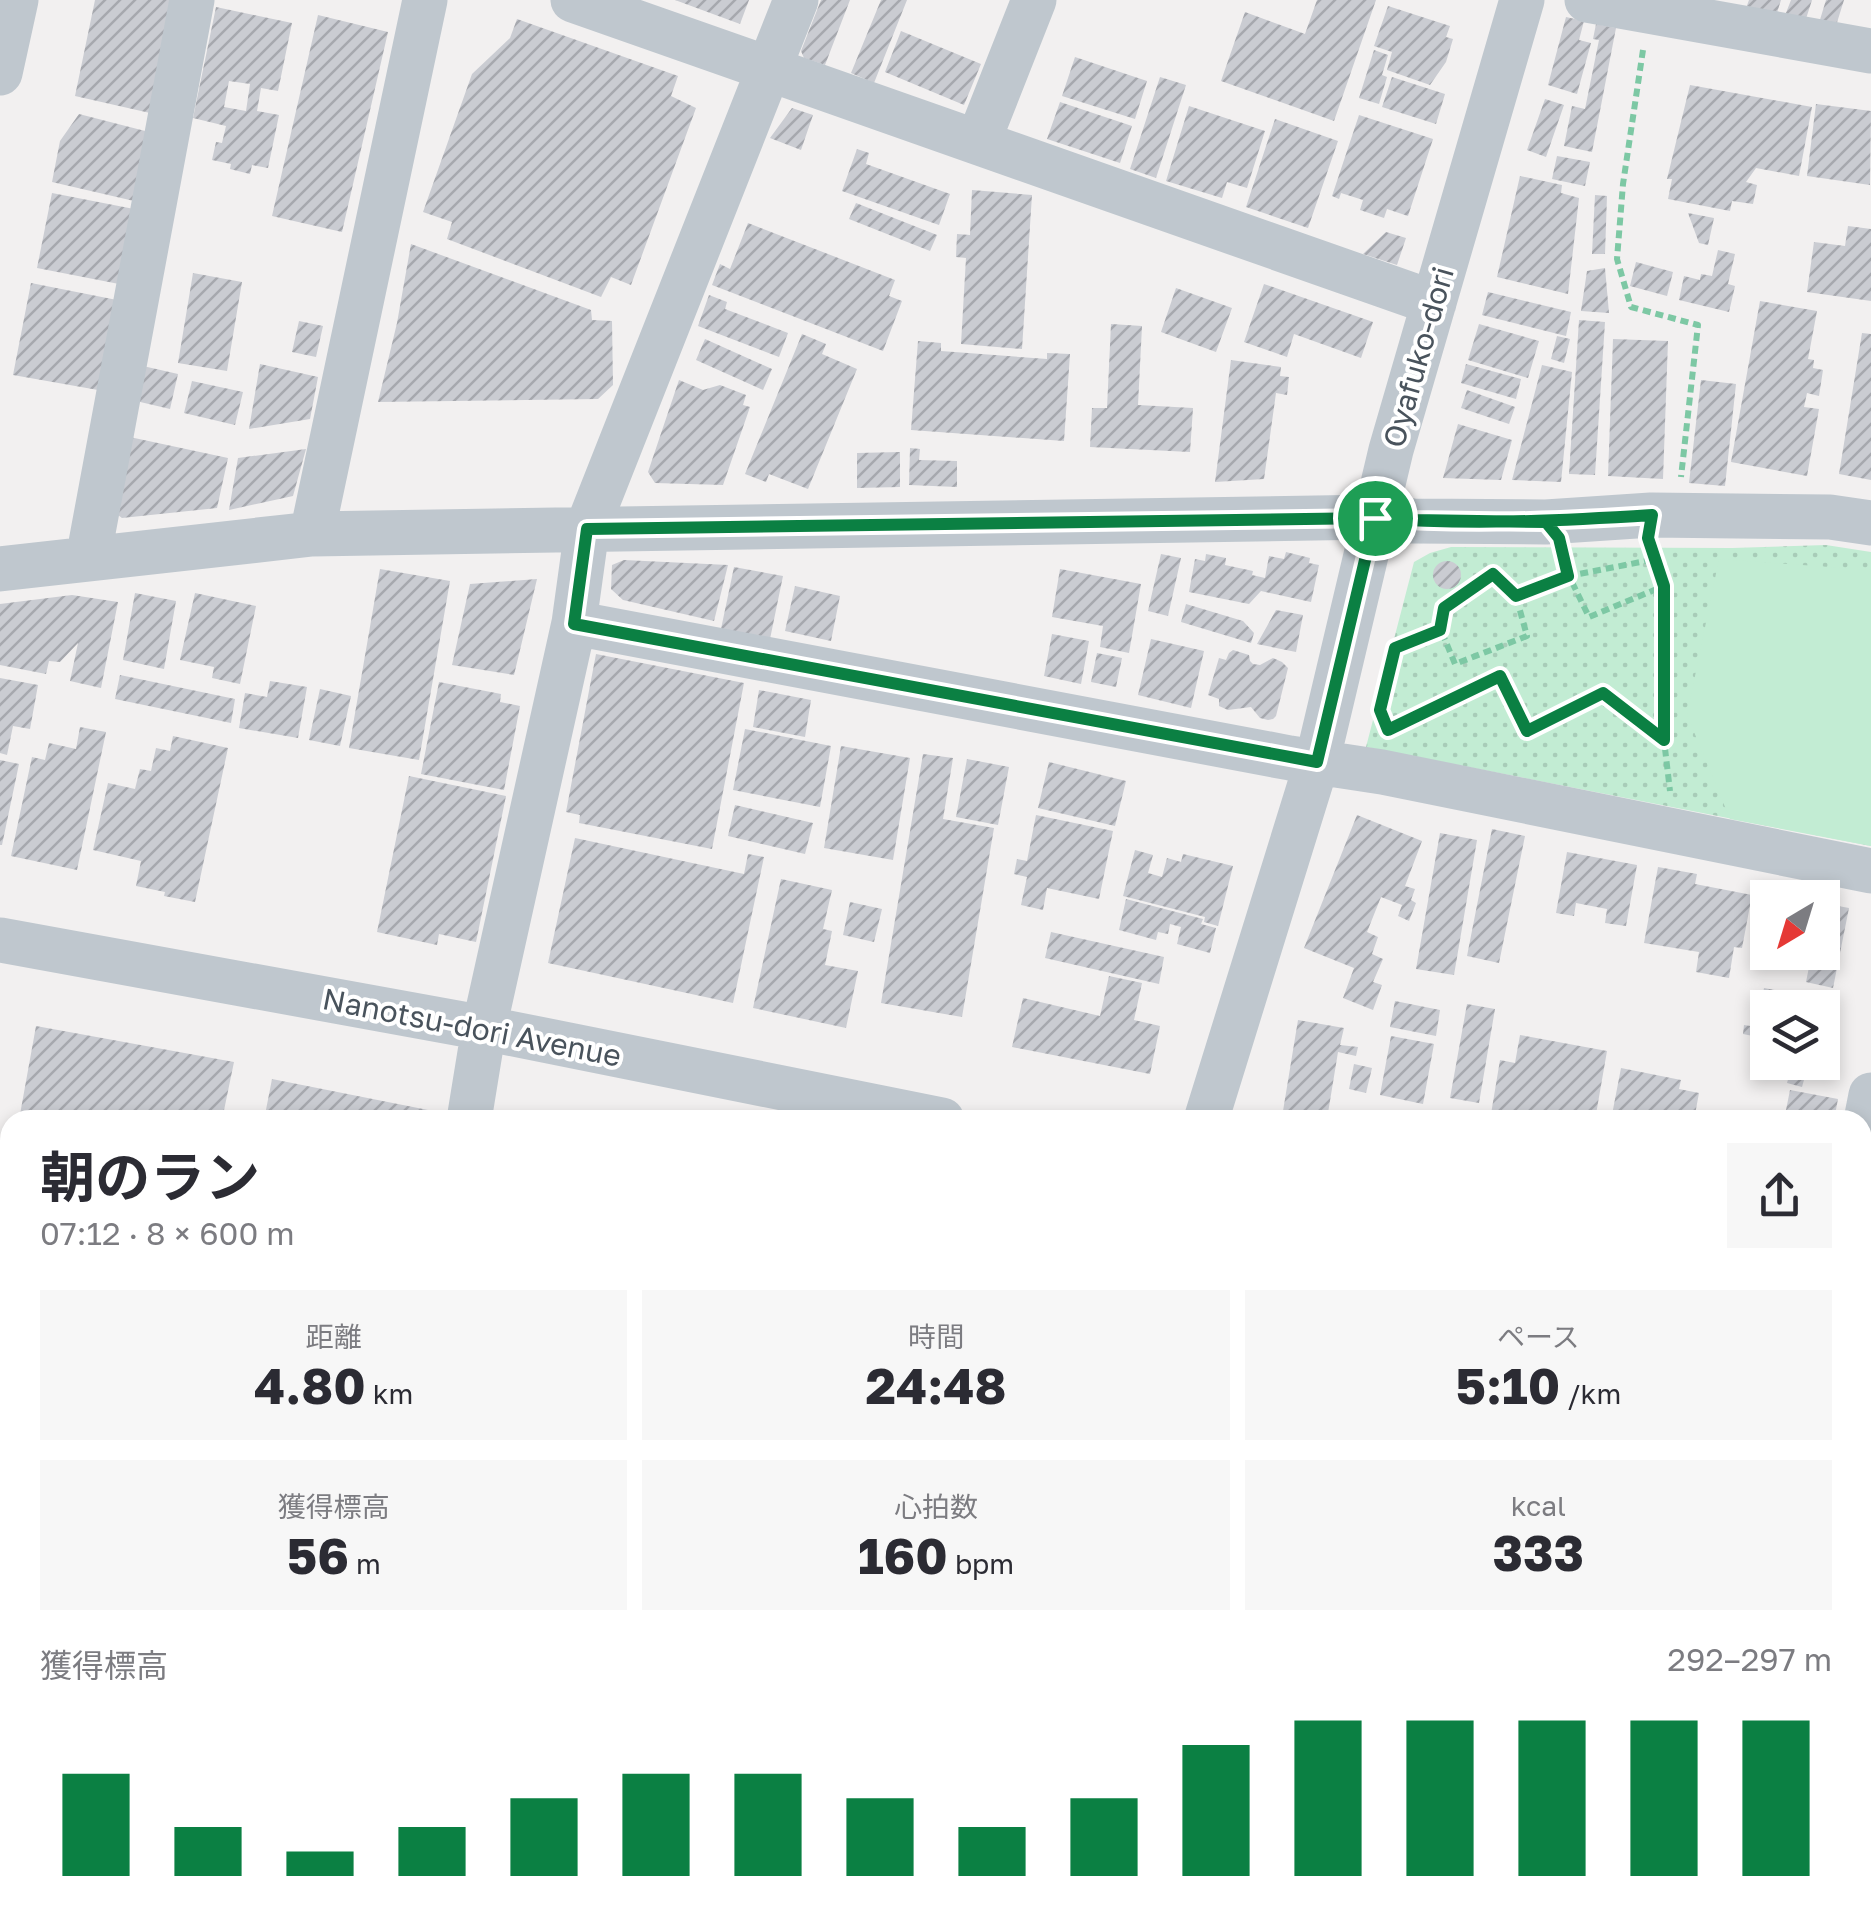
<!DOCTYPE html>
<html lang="ja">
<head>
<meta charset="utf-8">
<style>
  body { margin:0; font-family:"Golos Text","Noto Sans JP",sans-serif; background:#f7f7f7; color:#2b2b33; height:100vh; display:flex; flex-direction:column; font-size:38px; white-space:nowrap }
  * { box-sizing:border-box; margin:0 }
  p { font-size:32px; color:#7c7c81 }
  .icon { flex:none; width:55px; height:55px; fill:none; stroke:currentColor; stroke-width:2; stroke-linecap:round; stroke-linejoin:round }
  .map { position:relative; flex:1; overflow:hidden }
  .sheet { position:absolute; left:0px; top:1110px; width:1872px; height:812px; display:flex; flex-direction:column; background:#fff; border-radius:30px 30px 0 0; box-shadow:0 5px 15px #0003 }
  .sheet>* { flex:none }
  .needle { width:65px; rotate:218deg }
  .tools { position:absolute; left:1750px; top:880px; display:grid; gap:20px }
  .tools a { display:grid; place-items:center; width:90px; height:90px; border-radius:0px; background:#fff; box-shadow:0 5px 15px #0003; font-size:50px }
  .pin { position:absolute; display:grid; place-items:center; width:85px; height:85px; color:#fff; margin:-42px; border:5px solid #fff; border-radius:50%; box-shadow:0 2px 10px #0007 }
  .round { display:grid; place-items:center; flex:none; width:105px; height:105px; border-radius:0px; background:#f7f7f7 }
  .headline { display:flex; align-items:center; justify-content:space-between; height:170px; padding:0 40px }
  h1 { font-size:55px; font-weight:700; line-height:75px }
  .stats { display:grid; grid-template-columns:repeat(3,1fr); gap:15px; height:170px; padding:10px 40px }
  .stats div { display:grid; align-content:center; border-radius:0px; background:#f7f7f7; text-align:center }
  .stats b { font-size:50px; font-weight:700 }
  .stats small { font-size:28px; font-weight:400 }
  .stats p { font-size:28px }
  .chart { height:280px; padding:20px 40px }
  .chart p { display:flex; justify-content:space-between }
  .chart svg { width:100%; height:180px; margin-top:10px; stroke:#0b8043; stroke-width:6 }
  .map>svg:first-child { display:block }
</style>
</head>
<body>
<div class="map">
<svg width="1871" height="1921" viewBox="0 0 1871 1921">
  <defs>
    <pattern id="green-dots" width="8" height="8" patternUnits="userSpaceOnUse" patternTransform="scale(2.5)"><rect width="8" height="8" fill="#c2ecd3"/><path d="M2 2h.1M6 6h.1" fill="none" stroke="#a8ccb8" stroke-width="1.8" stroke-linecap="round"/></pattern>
    <pattern id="building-hatch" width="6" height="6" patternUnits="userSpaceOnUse" patternTransform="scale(2.5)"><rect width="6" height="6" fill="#caccd2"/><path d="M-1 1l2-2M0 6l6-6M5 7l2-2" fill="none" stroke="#a6a8ae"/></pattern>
  </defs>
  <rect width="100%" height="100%" fill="#f2f0f0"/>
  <path fill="#f9e5e3" d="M660 1913 976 1912 983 1921H605Z"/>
  <path fill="url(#green-dots)" d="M1826 545 1871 552V846L1366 747 1414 562 1430 553 1451 547 1732 548Z"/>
  <path fill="#c2ecd3" d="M1719 559 1871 570V846L1730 819 1687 715Z"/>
  <path fill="url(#building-hatch)" fill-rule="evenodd" d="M95 0H174L150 113 75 96Z
    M675 0H749L740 24Z
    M821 0H850L825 65 804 58 801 51Z
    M881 0H907L874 83 851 73Z
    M1317 0H1376L1334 121 1221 81 1245 12 1305 34Z
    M1749 0H1781L1775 19 1745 11Z
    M1791 0H1812L1804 25 1784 18Z
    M1826 0H1844L1835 29 1819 23Z
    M1388 6 1450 26 1446 37 1453 39 1446 62 1430 85 1387 70 1392 52 1374 46Z
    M216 7 292 23 278 91 261 88 257 111 279 115 268 168 252 165 250 174 230 169 231 164 212 160 216 142 222 143 226 126 193 118ZM229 81 250 84 246 111 224 107Z
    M318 15 388 32 342 232 272 216Z
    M1566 17 1584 21 1579 40 1591 43 1577 94 1548 85Z
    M517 19 678 76 671 96 696 108 631 285 611 277 601 297 447 239 452 222 423 212 472 74 510 38Z
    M1596 24 1616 28 1592 152 1564 146 1572 106 1585 109 1599 40 1593 39Z
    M901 31 981 64 964 105 885 72Z
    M1374 50 1388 55 1382 75 1387 77 1379 104 1359 98Z
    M1075 57 1147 81 1135 119 1062 96Z
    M1160 77 1186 85 1156 178 1130 169Z
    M1392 77 1445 94 1436 124 1382 107Z
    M1690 85 1812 107 1799 176 1756 168 1746 182 1757 185 1753 204 1732 201 1730 211 1668 199 1672 179H1667Z
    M1545 99 1564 105 1546 157 1527 150Z
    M1060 102 1132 126 1120 163 1047 139Z
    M1816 104 1871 111 1870 185 1807 176Z
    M1189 106 1265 131 1247 188 1227 182 1222 198 1166 181Z
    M792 108 813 115 801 150 770 138Z
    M79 114 149 132 134 201 52 182 60 141Z
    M1359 115 1433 139 1408 216 1387 209 1384 218 1360 210 1363 200 1341 193 1339 199 1332 196Z
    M1275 119 1338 141 1308 228 1246 207Z
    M857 149 869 153 866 164 950 194 939 225 842 191Z
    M1557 156 1590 162 1585 186 1552 179Z
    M1520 176 1562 185 1561 193 1579 198 1568 294 1497 277Z
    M972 190 1032 195 1022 349 961 344 966 258 956 257 957 234 970 235Z
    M52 193 134 209 119 284 37 268Z
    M1595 195 1607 196 1605 254H1592Z
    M856 203 937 235 930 251 849 219Z
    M1688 213 1714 218 1708 245 1699 243Z
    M748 223 895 280 889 296 902 301 883 351 712 285 720 264 730 269Z
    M1848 226 1871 229V301L1807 292 1814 242 1845 246Z
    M1386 232 1406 238 1397 265 1363 254Z
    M411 244 591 310 592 320 612 321 613 385 598 399 378 402 397 323Z
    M1718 250 1735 254 1728 284 1735 286 1729 312 1679 300 1684 276 1700 280 1701 274 1712 276Z
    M1636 262 1673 272 1667 296 1630 286Z
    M1605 268 1609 313 1581 311 1587 271Z
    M193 273 242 282 227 371 178 363Z
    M31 283 117 300 98 390 13 375Z
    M1264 284 1373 322 1361 358 1294 334 1287 357 1244 342Z
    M1176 288 1232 308 1216 352 1161 332Z
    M1488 292 1571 312 1566 336 1482 315Z
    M709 295 727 302 725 309 788 333 779 357 698 326Z
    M1760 301 1817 311 1808 359 1814 360 1813 368 1823 370 1819 396 1807 393 1804 407 1819 409 1807 476 1731 462Z
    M1579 320 1605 322 1595 475 1569 474Z
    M299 321 323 326 316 357 292 352Z
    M1111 324 1142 326 1138 405 1193 408 1190 452 1090 447 1092 408H1107Z
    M1479 324 1539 341 1528 378 1468 360Z
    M1862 333 1871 334V480L1839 474Z
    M802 334 826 344 822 354 857 369 808 489 769 474 766 482 745 474Z
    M1557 336 1570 339 1564 363 1551 359Z
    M705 339 772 369 763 390 696 360Z
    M1613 339 1668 341 1663 479 1608 476Z
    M918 341 941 343V351L1047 359V353L1070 354 1064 441 911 430Z
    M1231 360 1281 367 1280 376 1289 377 1287 395 1276 393 1264 479 1215 482Z
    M260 364 318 377 310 419 249 429Z
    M1466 364 1521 379 1516 399 1461 383Z
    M1542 365 1572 372 1561 482 1512 480Z
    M143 366 178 374 170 409 136 401Z
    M679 380 703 390 720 385 746 395 743 405 750 407 723 485 655 483 648 472Z
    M1701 380 1736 384 1725 486 1689 483Z
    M192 381 243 392 235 425 184 413Z
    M1467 390 1515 407 1509 424 1461 408Z
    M1458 424 1512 440 1501 480 1443 478Z
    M125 436 228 458 217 508 122 518 110 509Z
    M910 448 920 449 919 460 957 461V487L909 485Z
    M306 449 293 496 229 510 238 458Z
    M900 452V487L857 488V453Z
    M1286 552 1310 558 1309 563 1319 565 1311 602 1261 591 1249 604 1189 592 1195 559 1205 561 1206 554 1226 558 1225 565 1253 571 1252 575 1265 578 1269 556 1284 559Z
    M1161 554 1181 558 1168 616 1148 611Z
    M624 560 728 565 714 621 623 600 611 589 612 565Z
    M1433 575a14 14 0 1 1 28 0a14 14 0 1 1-28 0Z
    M734 567 783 576 770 639 721 629Z
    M380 569 450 581 419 760 349 748Z
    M1060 569 1141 584 1129 653 1100 647 1103 626 1052 617Z
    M537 579 514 675 452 665 470 584Z
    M795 586 840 596 831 641 785 631Z
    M135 593 176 601 164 669 123 660Z
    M195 593 256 606 240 684 212 678 214 667 180 660Z
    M72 595 118 602 101 688 70 681 78 643 60 662 49 661 46 674 0 665V604Z
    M1186 604 1243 621 1254 633 1251 643 1181 622Z
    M1276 610 1303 615 1296 652 1257 644Z
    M1052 634 1089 641 1081 684 1044 676Z
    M1151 639 1204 651 1191 708 1138 695Z
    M1233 650 1249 655 1250 661 1253 664 1260 665 1273 658 1282 662 1288 668 1276 716 1273 719 1268 720 1260 718 1251 707 1228 710 1219 706V699L1208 695 1219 658 1226 660 1229 653Z
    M1097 653 1122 658 1116 687 1091 682Z
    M596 654 744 683 712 849 579 823 580 815 566 812Z
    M120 675 235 699 231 723 115 699Z
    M0 678 38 685 30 729 13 726 7 755 0 753Z
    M270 681 307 687 298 738 239 728 245 693 267 697Z
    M439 682 501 694 500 702 520 706 504 790 421 774Z
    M320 689 351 696 340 746 309 740Z
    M759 690 811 700 805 737 753 727Z
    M80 727 106 732 77 870 11 856 32 757 45 760 49 743 76 749Z
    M745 729 831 746 820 807 733 790Z
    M173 736 228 748 195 902 164 896 165 892 136 886 141 861 93 850 108 783 135 789 140 769 151 771 156 748 170 751Z
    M841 746 910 758 893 860 824 848Z
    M923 754 953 758 943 819 994 828 962 1017 881 1003Z
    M967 759 1009 767 998 825 956 817Z
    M0 760 19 764 2 845H0Z
    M1049 762 1126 781 1115 826 1038 808Z
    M409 776 506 796 476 942 439 934 437 945 377 932Z
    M735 805 813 823 805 854 728 836Z
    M1036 815 1113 831 1099 899 1047 888 1043 910 1021 905 1027 877 1014 874 1017 859 1027 861Z
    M1357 815 1422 841 1405 886 1415 889 1411 900 1416 903 1409 921 1398 916 1402 905 1381 897 1367 932 1378 937 1372 954 1383 959 1373 982 1382 985 1373 1010 1343 998 1354 968 1304 948Z
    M1492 829 1525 836 1499 963 1467 956Z
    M1440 833 1477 840 1454 975 1416 969Z
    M575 838 744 874 748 854 764 857 733 1003 548 963Z
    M1135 850 1153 855 1148 873 1162 877 1167 858 1181 862 1183 854 1233 866 1218 926 1204 922 1205 917 1123 896Z
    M1567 852 1637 865 1626 926 1605 923 1607 909 1576 903 1574 916 1556 913Z
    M1658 867 1697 874 1695 884 1752 895 1742 948 1734 947 1729 978 1696 972 1699 952 1644 943Z
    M781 879 832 890 823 929 832 931 825 965 858 971 846 1028 753 1008Z
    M1126 899 1203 919 1201 924 1216 928 1210 953 1177 944 1181 927 1170 924 1168 934 1158 932 1156 940 1119 930Z
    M850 902 882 909 874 942 843 935Z
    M1822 903 1849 908 1833 988 1806 982 1812 952H1822Z
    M1766 928 1768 952H1781L1779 962 1760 958Z
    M1051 932 1164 957 1159 984 1045 958Z
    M1109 976 1142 983 1134 1020 1160 1026 1150 1074 1012 1047 1023 998 1100 1016Z
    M1764 988 1795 994 1793 1008H1768V1039L1743 1034 1744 1025 1757 1027Z
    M1818 994 1831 996 1824 1034 1822 1033V1008H1816Z
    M1395 1001 1440 1010 1436 1036 1390 1027Z
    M1467 1004 1495 1009 1479 1103 1450 1098Z
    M1298 1020 1344 1028 1340 1045 1358 1047 1356 1056 1338 1052 1328 1113 1340 1115 1339 1120 1283 1111Z
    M36 1026 234 1062 222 1120H19Z
    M1520 1035 1607 1051 1595 1120H1490L1500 1060 1515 1063Z
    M1391 1036 1434 1044 1423 1104 1380 1095Z
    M1793 1062H1809L1802 1087 1787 1083Z
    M1354 1064 1372 1068 1366 1093 1349 1089Z
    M1621 1068 1681 1080 1679 1089 1699 1093 1694 1120H1611Z
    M272 1079 433 1111 431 1120H264Z
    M1790 1090 1838 1099 1834 1120H1784Z
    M0 1139 10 1141V1277L0 1275Z
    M1862 1528 1871 1530V1902L1862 1900Z
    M0 1675 10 1678V1737L0 1735Z
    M10 1862V1912H28L31 1921H0V1866Z"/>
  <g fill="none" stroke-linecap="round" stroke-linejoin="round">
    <path stroke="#7dc8a4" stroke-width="6" stroke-dasharray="8 5" stroke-linecap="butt" d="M1643 50 1623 184 1617 259 1631 307 1698 325 1681 477
      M1654 555 1664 586V740L1670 791
      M1564 558 1569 576 1589 617 1664 586
      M1441 630 1444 607 1493 574 1516 596
      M1395 648 1441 630 1455 664 1527 636 1516 596 1569 576 1656 559
      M1389 730 1380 710 1395 648 1393 647
      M1387 731 1500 676 1527 731 1603 693 1664 740"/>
    <path stroke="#bfc7ce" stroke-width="45" d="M573 0 1434 303
      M1587 0 1871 51
      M0 73 16 0
      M978 142 1034 0
      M312 534 425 0
      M88 559 192 0
      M0 569 312 534 1375 517 1413 521 1546 522 1651 515 1830 517 1871 523
      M574 623 1290 758 1382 772 1871 871
      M0 940 484 1028 942 1120
      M469 1120 484 1028 574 623 587 529 796 0
      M1206 1120 1317 762 1391 450 1522 0
      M1862 1141 1871 1095
      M1862 1302 1871 1303
      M0 1607 10 1608
      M1413 1912 1457 1921
      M349 1921 374 1912
      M507 1921 508 1912
      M1021 1921 1023 1912
      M1520 1921 1521 1912"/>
  </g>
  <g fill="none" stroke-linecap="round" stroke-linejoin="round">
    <defs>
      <path id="route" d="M1375 518 587 529 574 624 1317 762 1375 518 1413 520 1546 522 1559 538 1568 576 1516 596 1493 574 1444 608 1440 630 1395 648 1380 710 1388 730 1500 676 1527 731 1603 693 1664 740V586L1648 538 1652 515C1559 521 1467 525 1375 518"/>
    </defs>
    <use href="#route" stroke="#fff" stroke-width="20"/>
    <use href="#route" stroke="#0b8043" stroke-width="12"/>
  </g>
  <g text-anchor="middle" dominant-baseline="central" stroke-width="8" stroke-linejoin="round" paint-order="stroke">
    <g font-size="30" fill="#49535c" stroke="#fff">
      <text transform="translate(1418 357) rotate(-74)">Oyafuko-dori</text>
      <text transform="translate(472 1027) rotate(11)">Nanotsu-dori Avenue</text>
    </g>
  </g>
</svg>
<div class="tools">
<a><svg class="needle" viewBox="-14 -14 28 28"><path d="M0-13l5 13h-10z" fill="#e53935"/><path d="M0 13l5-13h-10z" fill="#7c7c81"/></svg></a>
<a><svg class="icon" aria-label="layers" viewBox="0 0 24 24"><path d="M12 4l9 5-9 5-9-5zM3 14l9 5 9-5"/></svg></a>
</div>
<div class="pin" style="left:1375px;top:518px;background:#1e9e55"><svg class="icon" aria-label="arrive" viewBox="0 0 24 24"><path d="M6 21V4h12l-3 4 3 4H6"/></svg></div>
<section class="sheet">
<div class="headline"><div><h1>朝のラン</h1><p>07:12 · 8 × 600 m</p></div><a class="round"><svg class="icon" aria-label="share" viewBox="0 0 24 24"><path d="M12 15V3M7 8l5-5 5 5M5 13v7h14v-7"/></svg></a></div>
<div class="stats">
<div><p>距離</p><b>4.80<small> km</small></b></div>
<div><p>時間</p><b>24:48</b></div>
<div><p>ペース</p><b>5:10<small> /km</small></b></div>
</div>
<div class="stats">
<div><p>獲得標高</p><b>56<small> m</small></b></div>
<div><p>心拍数</p><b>160<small> bpm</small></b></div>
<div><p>kcal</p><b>333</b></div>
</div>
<div class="chart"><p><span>獲得標高</span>292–297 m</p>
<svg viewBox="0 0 160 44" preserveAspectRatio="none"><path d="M5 44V19M15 44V32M25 44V38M35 44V32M45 44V25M55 44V19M65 44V19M75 44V25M85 44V32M95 44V25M105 44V12M115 44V6M125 44V6M135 44V6M145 44V6M155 44V6"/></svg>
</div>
</section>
</div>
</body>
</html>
